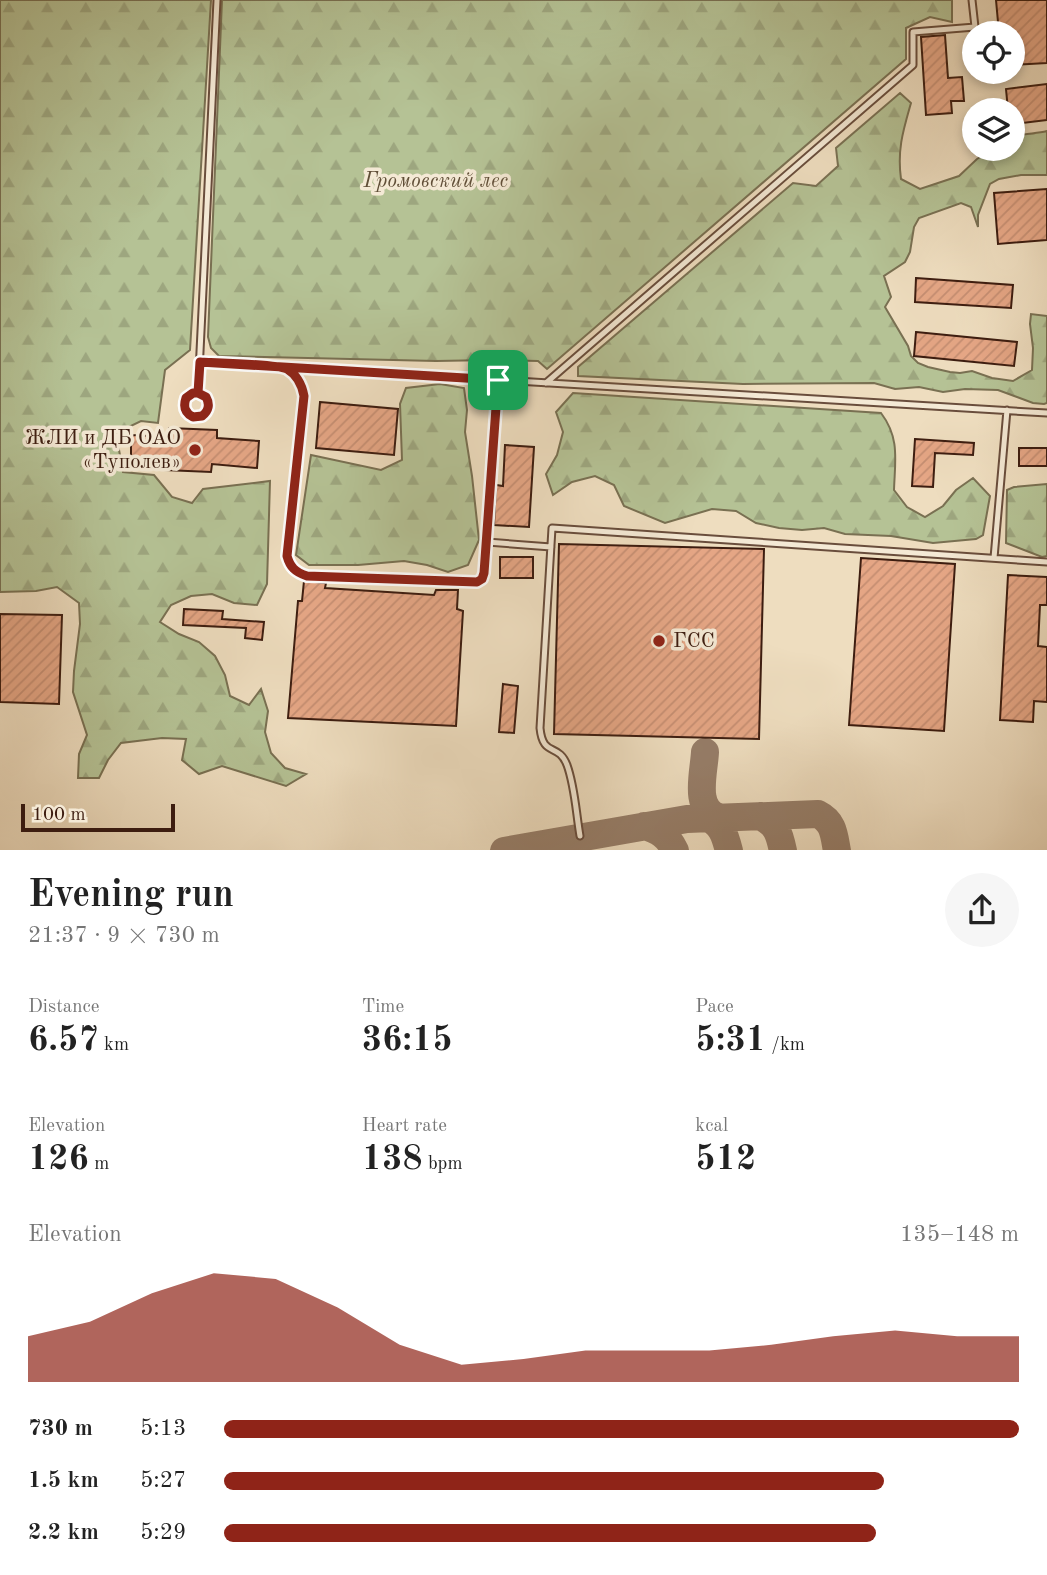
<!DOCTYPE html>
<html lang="en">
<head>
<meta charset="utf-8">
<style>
  body { margin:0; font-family:"Old Standard TT",serif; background:#f6f6f6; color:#222; height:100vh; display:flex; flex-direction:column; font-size:26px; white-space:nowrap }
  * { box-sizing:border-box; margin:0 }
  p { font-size:23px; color:#767676 }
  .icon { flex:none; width:38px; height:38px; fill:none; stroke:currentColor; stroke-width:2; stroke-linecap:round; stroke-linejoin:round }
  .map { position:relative; height:850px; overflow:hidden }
  .drawer { display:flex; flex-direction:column; background:#fff; flex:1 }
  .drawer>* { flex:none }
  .buttons { position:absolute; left:962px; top:21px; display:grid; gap:14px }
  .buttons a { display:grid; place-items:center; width:63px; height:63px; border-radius:50%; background:#fff; box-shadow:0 4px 10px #0003; font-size:35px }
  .scale { position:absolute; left:21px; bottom:18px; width:154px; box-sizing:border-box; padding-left:7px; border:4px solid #3d1d10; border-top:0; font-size:19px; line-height:24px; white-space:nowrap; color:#3d1d10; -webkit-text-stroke:5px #f4e9d5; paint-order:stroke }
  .pin { position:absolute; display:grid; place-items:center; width:60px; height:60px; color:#fff; margin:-30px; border-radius:14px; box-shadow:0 4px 10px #0006 }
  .round { display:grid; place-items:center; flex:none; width:74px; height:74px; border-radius:37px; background:#f6f6f6 }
  .headline { display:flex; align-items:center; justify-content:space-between; height:119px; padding:0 28px }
  h1 { font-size:38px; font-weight:700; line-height:52px }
  .figures { display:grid; grid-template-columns:repeat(3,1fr); gap:10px; height:119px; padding:7px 28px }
  .figures div { display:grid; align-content:center }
  .figures b { font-size:35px; font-weight:700 }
  .figures small { font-size:19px; font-weight:400 }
  .figures p { font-size:19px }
  .chart { height:196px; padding:14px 28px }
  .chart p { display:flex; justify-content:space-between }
  .chart svg { width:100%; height:126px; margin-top:7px; fill:#8f2418; opacity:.7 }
  ul { padding:0 28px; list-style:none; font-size:23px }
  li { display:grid; grid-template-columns:112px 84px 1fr; align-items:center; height:52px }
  li i { height:18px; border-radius:9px; background:#8f2418 }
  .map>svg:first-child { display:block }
</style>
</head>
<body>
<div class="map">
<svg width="1047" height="851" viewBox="0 0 1047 851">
  <defs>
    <pattern id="forest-firs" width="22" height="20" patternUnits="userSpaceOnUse" patternTransform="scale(1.75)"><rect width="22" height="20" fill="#b5c295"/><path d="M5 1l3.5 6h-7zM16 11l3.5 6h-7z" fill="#9da67f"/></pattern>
    <pattern id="building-hatch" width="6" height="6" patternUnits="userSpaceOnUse" patternTransform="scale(1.75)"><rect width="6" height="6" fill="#e5a685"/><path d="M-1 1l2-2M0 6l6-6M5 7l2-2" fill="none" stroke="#c58e72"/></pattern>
  </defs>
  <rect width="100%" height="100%" fill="#eeddbf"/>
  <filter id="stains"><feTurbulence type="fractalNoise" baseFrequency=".00286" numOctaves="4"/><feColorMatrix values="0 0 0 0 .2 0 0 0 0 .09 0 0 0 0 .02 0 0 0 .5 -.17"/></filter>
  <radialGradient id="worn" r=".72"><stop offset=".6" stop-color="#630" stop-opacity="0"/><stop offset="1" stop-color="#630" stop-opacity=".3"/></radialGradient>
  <path fill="url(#forest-firs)" stroke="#797052" stroke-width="2" d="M0 0H211L190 350 165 370 158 423 141 421 116 433 123 472 154 475 172 497 192 503 203 489 270 481 267 584 257 605 234 603 212 594 191 596 171 605 160 622 179 634 199 642 215 656 225 675 230 696 249 705 261 689 268 711 265 732 271 753 285 768 306 774 286 786 222 766 199 774 182 760 186 739 162 738 121 743 108 760 99 778H78L79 754 87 735 73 692 74 671 80 624 79 603 57 587 36 591 0 592Z
    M222 0H952V22L930 17 906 28V59L547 369 538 361 492 360 436 361 219 356 211 348 208 337Z
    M900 93 911 103C903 131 897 150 901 179L920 189 959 176 977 159 993 149H1013V137C1024 133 1036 134 1047 131V175H1021L999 179 990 184 978 215V227L971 207 961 203 919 218 914 227 910 252 905 262 884 276 891 297 885 307 908 346 911 356 918 363 928 367 950 372 960 373 972 371 992 378 1013 381 1032 370 1033 348 1030 324 1031 314 1047 316V403L1044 404 1033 403 998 390 965 389 943 392 919 387 895 389 874 383 743 384 578 376V367L793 183 816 186 838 166 836 148Z
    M440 384 464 388 467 410 465 432 472 476 479 540 468 565 448 572 427 565 404 561 358 565H309L296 555 311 455 381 470 402 460 400 404 406 388Z
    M573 393 881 413C900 438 895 460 894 490L907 507 925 517 943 506 956 490 973 478 990 496 983 535 976 539 933 543 891 536 845 534 824 528 802 530 779 528 756 523 736 511 712 509 665 523 624 506 614 485 595 476 572 482 553 495 546 474 557 455 563 432 556 412Z
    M1047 484V556L1042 557 1006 543 1007 490 1014 487Z"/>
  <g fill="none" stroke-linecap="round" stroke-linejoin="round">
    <path stroke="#967d68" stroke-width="28" d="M705 752C704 773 693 808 718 817
      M760 816C777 825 779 832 783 851
      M706 817C722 824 725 835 729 851
      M644 826C659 830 668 836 675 851
      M504 851 687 819 818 814C834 822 834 835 837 851"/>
  </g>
  <path fill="url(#building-hatch)" stroke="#3d1d10" stroke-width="2" d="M996 0H1047V63L1013 65V33H999Z
    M945 35 948 78 962 77 964 101H951L952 113 926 115 921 37Z
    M1047 84V120L1013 124V110H1008L1006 89Z
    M1047 189V240L998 244 994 193Z
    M916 278 1013 285 1011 308 915 302Z
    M916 332 1017 342 1014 366 914 356Z
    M320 402 398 409 394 455 316 448Z
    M169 428 217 430V438L259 441 257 468 212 464 211 472 165 470 167 460 131 459V435L168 437Z
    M915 439 974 443 973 455 935 453 933 487 912 486Z
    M505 445 534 447 529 527 494 525 496 485 503 486Z
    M1019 448H1047V466H1019Z
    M559 544 764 549 759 739 554 734Z
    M500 557H533V578H500Z
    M861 558 955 564 944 731 849 725Z
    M1008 575 1047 577V605H1040L1038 646 1047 647V702L1034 701 1033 722 1000 720Z
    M304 581 326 583 325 588 434 595 436 590H458L457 609 463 611 456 726 288 718 298 601H302Z
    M184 609 223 611 222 619 264 622 262 640 245 638 246 628 183 625Z
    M0 614 62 615 59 704 0 702Z
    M503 684 518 686 514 733 499 732Z"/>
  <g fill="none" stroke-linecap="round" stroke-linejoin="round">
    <defs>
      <path id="service" d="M200 362 1047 413
        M285 367C296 375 302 383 304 396L287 556C290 568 295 572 307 576L470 582 482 579 484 573 487 542 497 381
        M546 383 913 65V32L975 27 972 0
        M185 405a12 12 0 1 1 24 0a12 12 0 1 1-24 0Z
        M198 393 217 0
        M487 542 551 547
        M994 558 1007 410
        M580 836C576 813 575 787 567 765 558 742 543 758 540 728L552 528 1047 562"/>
    </defs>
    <use href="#service" stroke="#694d3c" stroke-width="9"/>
    <use href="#service" stroke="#f4e9d5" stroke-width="5"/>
  </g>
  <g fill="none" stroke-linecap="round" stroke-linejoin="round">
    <defs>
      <path id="route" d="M498 380 200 362 198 393H193L186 398C183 407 185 413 193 417L202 416C209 411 210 404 206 397L198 393 200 362C216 363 277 364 287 369 297 375 302 385 304 396L287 556C290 567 295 572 307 576L477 582 482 579 484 573 498 380"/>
    </defs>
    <use href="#route" stroke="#fff" stroke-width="14"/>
    <use href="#route" stroke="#8f2418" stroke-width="9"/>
  </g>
  <g fill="#8f2418" stroke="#f4e9d5" stroke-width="2.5">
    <circle cx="195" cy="450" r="7"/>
    <circle cx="659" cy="641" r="7"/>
  </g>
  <g text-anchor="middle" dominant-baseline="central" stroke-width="7" stroke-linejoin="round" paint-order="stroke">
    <g font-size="21" font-style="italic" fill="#614f38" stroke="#f4e9d5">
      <text x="436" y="181">Громовский лес</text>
    </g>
    <g font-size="21" fill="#3d1d10" stroke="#f4e9d5" text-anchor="end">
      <text x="181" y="438">ЖЛИ и ДБ ОАО<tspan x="181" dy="24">«Туполев»</tspan></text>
      <text x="673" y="641" text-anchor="start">ГСС</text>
    </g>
  </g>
  <rect width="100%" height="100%" filter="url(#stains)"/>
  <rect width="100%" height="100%" fill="url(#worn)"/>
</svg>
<div class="buttons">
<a><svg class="icon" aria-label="locate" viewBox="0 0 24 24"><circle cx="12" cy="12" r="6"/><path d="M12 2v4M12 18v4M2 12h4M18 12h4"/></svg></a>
<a><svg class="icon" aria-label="layers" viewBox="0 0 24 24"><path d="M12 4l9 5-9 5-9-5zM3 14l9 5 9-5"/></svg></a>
</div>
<div class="scale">100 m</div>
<div class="pin" style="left:498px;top:380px;background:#1e9e55"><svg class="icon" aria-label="arrive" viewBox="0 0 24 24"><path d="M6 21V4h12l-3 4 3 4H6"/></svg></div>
</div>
<section class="drawer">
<div class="headline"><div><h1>Evening run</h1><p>21:37 · 9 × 730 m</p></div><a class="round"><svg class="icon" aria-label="share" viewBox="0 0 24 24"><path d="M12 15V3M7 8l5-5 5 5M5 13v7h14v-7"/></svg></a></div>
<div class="figures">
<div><p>Distance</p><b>6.57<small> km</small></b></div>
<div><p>Time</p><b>36:15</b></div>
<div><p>Pace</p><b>5:31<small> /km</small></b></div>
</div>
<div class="figures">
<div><p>Elevation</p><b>126<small> m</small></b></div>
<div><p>Heart rate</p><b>138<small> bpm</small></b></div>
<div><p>kcal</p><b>512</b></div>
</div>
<div class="chart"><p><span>Elevation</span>135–148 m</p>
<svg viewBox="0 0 160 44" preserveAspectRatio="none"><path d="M0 44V28L10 23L20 13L30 6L40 8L50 18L60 31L70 38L80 36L90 33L100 33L110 33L120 31L130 28L140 26L150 28L160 28V44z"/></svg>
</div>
<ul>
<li><b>730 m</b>5:13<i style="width:100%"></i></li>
<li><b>1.5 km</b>5:27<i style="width:83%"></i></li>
<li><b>2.2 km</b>5:29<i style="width:82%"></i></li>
</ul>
</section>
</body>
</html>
